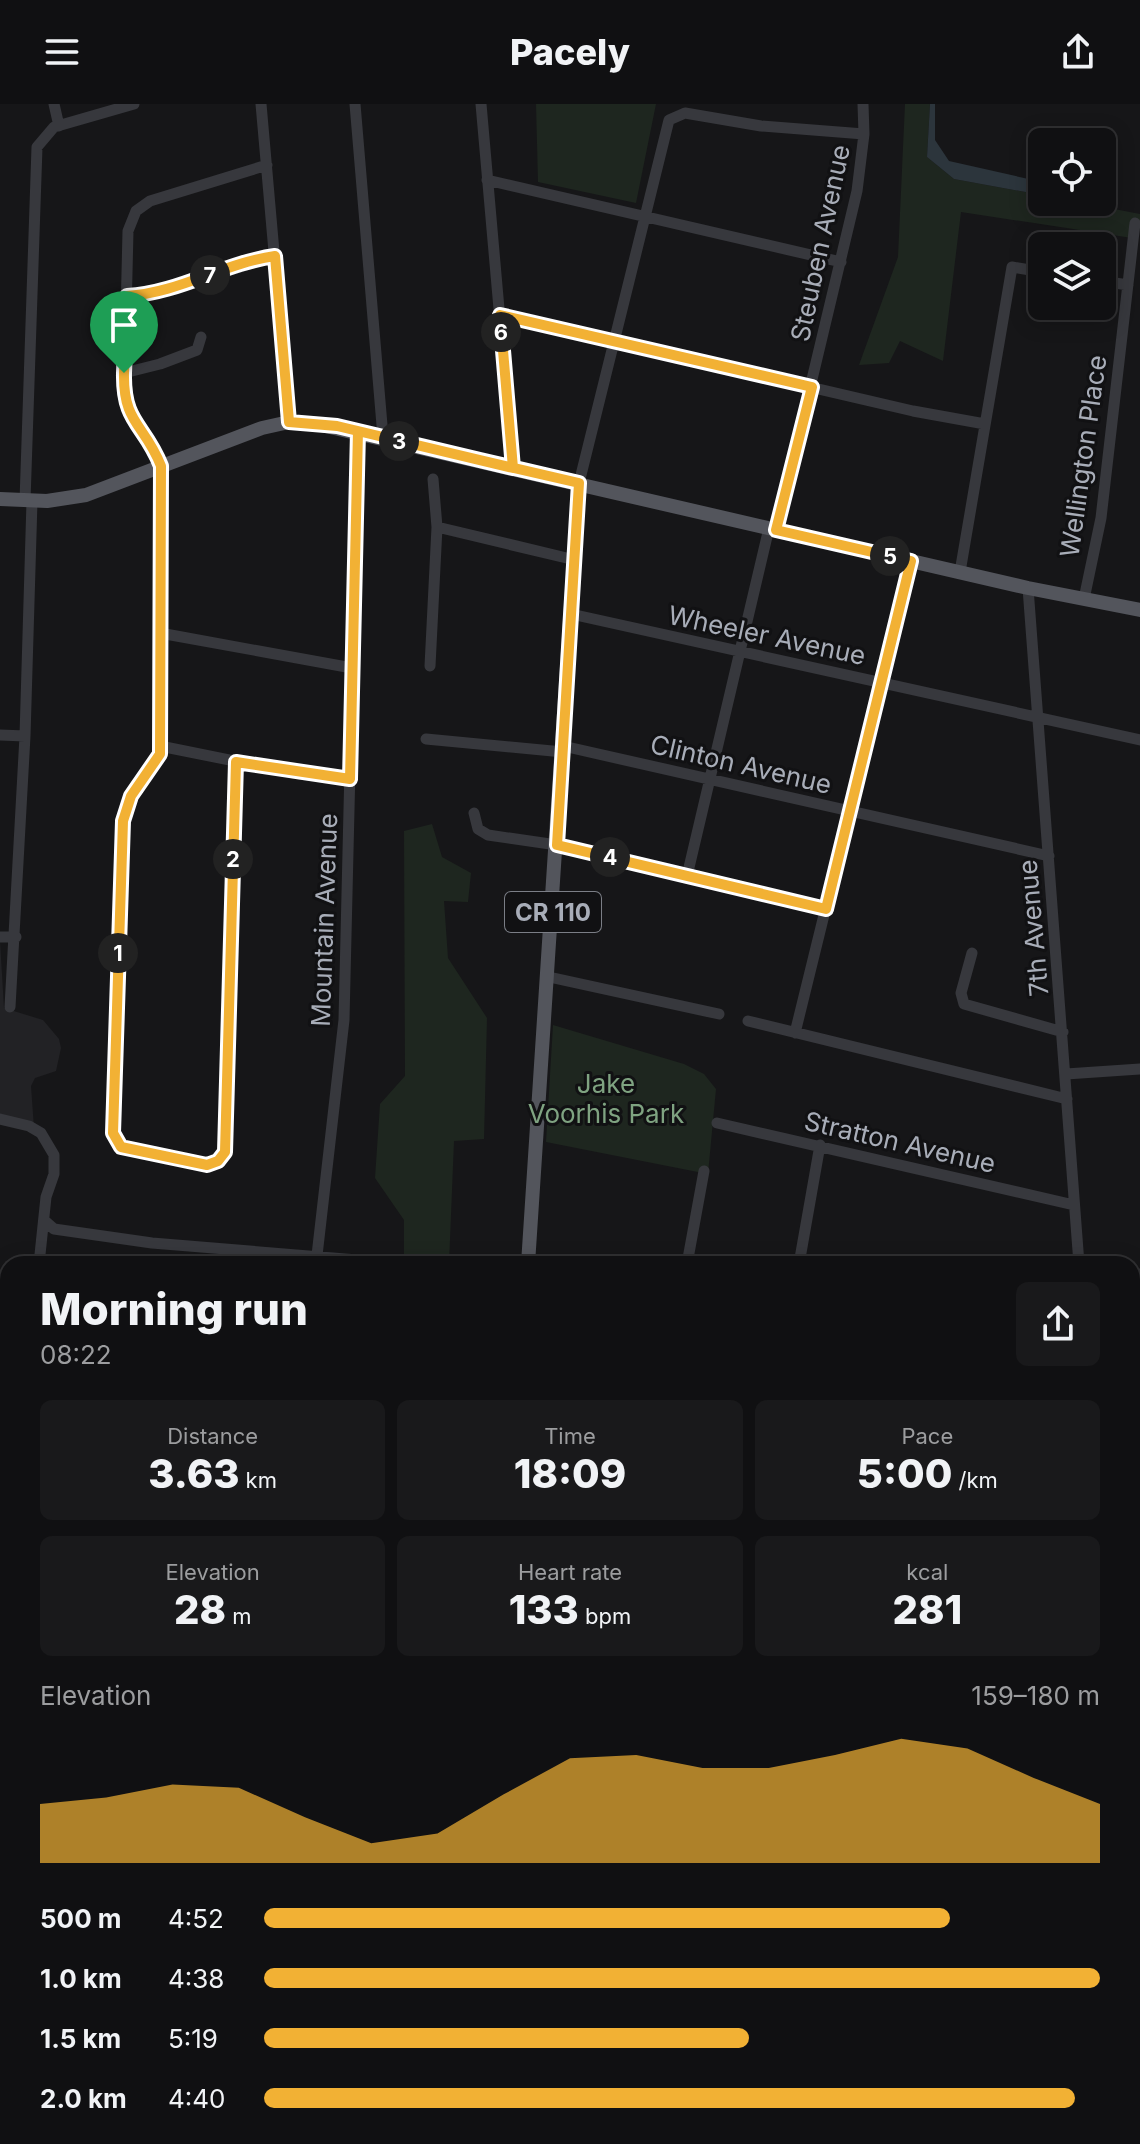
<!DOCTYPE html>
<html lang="en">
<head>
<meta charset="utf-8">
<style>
  body { margin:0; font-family:Inter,sans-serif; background:#19191b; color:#f1f3f6; height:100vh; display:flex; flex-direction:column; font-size:30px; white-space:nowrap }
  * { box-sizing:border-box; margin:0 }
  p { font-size:26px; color:#9c9d9f }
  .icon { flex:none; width:44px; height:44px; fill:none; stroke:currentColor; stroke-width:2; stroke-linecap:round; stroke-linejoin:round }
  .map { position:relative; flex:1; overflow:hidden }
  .side { position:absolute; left:0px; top:1152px; width:1140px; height:888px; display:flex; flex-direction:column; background:#101012; border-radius:24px 24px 0 0; box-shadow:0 4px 20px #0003,0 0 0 2px #303032 }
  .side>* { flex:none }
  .controls { position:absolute; left:1028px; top:24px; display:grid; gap:16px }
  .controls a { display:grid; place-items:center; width:88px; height:88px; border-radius:12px; background:#101012; box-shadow:0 4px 20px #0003,0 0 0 2px #303032; font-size:40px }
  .pin { position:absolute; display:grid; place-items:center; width:68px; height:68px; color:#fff; margin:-82px -34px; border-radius:50% 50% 50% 0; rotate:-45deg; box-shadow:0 0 8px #0007 }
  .pin .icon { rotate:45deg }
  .km { position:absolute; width:40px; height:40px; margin:-20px; border-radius:50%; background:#222; color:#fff; font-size:22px; line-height:40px; text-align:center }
  .round { display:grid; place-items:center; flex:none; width:84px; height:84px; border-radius:12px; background:#19191b }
  .overview { display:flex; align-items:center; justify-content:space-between; height:136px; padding:0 40px }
  h1 { font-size:44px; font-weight:800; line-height:60px }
  .metrics { display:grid; grid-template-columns:repeat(3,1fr); gap:12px; height:136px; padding:8px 40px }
  .metrics div { display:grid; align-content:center; border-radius:12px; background:#19191b; text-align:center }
  .metrics b { font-size:40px; font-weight:800 }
  .metrics small { font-size:22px; font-weight:400 }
  .metrics p { font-size:22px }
  .chart { height:224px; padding:16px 40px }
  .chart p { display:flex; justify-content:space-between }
  .chart svg { width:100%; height:144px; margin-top:8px; fill:#f2b134; opacity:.7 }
  ul { padding:0 40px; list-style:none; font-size:26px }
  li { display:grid; grid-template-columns:128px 96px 1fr; align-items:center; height:60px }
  li i { height:20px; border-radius:10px; background:#f2b134 }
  header { display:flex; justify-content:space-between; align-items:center; height:104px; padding:0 40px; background:#101012; font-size:36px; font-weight:800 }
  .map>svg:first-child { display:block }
</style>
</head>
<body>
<header><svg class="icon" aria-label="menu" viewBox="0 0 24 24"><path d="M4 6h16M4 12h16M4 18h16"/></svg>Pacely<svg class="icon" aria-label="share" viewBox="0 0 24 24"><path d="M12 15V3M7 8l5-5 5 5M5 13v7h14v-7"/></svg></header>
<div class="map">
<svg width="1140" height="2040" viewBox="0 0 1140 2040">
  <rect width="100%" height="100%" fill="#161618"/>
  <path fill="#222225" d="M0 837 4 904 43 916 59 935 61 944 56 967 35 974 31 982 34 1024 0 1015Z"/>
  <path fill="#1e261f" d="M536 0H656L636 99 538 78Z
    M905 0H930L927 53 954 75 1042 91V98H1078L1140 110V120L1132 134 961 108 943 257 900 237 889 259 859 261 898 153Z
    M432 720 442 753 471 769 468 798 444 797 448 854 487 914 484 1035 454 1037 449 1160H404V1116L375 1074 380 1000 405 972 404 727Z
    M553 921 684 960 704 970 716 985 708 1070 546 1038Z
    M1140 1221V1615L1132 1614V1224Z
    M1140 1854V1991L1132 1992V1856Z"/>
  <path fill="#2c353c" d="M930 0H935V36L949 57 1042 78V91L954 75 927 53Z"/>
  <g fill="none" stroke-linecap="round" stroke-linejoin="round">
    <path stroke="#37383d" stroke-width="11" d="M54 0 59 22
      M261 0 289 318
      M355 0 383 333
      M481 0 513 364
      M487 76 841 158
      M1102 177 1128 181
      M127 192 163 187 275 152
      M500 211 913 307 985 320
      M124 269 160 260 197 246 201 233
      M579 379 669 16 685 9 761 22 864 30
      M25 397 37 43 54 23 134 0
      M437 423 575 456
      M776 426 857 87 864 30 863 0
      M960 468 1012 163 1042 168
      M1028 484 1079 1160
      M1084 495 1101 414 1135 119
      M571 510 1140 636
      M160 529 352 564
      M430 562 437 423 433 375
      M0 631 25 632
      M426 635 563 648
      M160 642 299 670 350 675
      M563 642 1049 752
      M236 658 225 1048 218 1057 207 1061 121 1043 113 1029 123 717 131 692 160 650 161 362 152 339 129 310 124 294 128 127 136 107 150 97 267 61
      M474 709 478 725 488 731 557 741 826 805
      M687 772 769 424
      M0 833H16
      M972 849 961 889 964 900 1063 928
      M549 873 719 910
      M10 903 25 632 32 397
      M748 917 1067 995
      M795 929 911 457
      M1066 970 1140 965
      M0 1015 29 1022 41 1029 54 1051V1070L46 1093 39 1160
      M717 1019 1074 1101
      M46 1118 54 1125 152 1139 394 1159
      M316 1160 344 916 358 327
      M687 1160 704 1067
      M799 1160 820 1041
      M1132 1172 1140 1170
      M0 1744 8 1632
      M456 2032V2040
      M71 2040V2032
      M165 2040 166 2032
      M256 2040 257 2032"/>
    <path stroke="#53555c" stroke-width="14" d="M0 395 47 397 86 391 262 324 289 318 317 320 1028 484 1140 506
      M528 1160 579 379
      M533 2032 536 2040
      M366 2040 376 2032"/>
  </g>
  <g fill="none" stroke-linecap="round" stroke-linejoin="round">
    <defs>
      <path id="route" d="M124 269C123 320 144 319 161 362L160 650 131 692 123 717 113 1029 121 1043 207 1061 218 1057 225 1048 236 658 350 675 358 327C432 345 505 362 579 379L557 741 826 805 911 457 776 426 812 283 500 211 513 364 337 322 289 318 275 152C224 159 179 189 127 192L124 269"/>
    </defs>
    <use href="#route" stroke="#fff" stroke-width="16"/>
    <use href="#route" stroke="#f2b134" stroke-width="10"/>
  </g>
  <g text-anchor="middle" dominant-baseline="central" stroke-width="6" stroke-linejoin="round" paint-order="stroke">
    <rect fill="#111113" stroke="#7b7e86" stroke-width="2" x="505" y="788" width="96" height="40" rx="6"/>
    <g font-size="24" font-weight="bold" fill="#a8adb8">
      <text x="553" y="808">CR 110</text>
    </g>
    <g font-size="26" fill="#a8adb8" stroke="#111113">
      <text transform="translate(820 139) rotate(-78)">Steuben Avenue</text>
      <text transform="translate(1083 352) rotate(-82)">Wellington Place</text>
      <text transform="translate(767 531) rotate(12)">Wheeler Avenue</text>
      <text transform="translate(741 660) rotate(13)">Clinton Avenue</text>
      <text transform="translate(324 816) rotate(-88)">Mountain Avenue</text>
      <text transform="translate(1033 824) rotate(-95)">7th Avenue</text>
      <text transform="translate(900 1038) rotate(13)">Stratton Avenue</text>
    </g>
    <g font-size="26" fill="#7fa381" stroke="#111113">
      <text x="606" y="979">Jake<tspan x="606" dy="30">Voorhis Park</tspan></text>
    </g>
  </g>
</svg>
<div class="controls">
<a><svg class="icon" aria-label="locate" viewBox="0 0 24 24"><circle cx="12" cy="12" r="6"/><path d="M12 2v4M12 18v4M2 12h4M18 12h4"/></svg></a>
<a><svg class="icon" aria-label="layers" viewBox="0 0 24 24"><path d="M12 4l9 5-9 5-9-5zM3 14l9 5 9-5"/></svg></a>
</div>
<div class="pin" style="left:124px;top:269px;background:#1e9e55"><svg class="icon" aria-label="arrive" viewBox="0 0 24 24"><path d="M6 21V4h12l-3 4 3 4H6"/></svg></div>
<b class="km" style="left:118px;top:849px">1</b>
<b class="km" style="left:233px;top:755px">2</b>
<b class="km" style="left:399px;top:337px">3</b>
<b class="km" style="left:610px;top:753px">4</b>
<b class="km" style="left:890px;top:452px">5</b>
<b class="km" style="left:501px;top:228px">6</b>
<b class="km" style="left:210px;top:171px">7</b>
<section class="side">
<div class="overview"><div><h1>Morning run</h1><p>08:22</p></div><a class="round"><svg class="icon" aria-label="share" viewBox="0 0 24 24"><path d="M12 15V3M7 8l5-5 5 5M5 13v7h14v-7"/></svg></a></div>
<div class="metrics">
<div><p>Distance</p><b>3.63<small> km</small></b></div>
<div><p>Time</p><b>18:09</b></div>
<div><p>Pace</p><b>5:00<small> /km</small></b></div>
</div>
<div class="metrics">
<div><p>Elevation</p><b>28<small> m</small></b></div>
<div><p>Heart rate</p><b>133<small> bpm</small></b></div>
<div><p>kcal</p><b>281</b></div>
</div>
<div class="chart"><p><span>Elevation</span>159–180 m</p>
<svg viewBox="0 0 160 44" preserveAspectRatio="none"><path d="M0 44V26L10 24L20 20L30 21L40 30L50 38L60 35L70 23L80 12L90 11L100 15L110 15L120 11L130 6L140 9L150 18L160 26V44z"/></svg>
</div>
<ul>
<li><b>500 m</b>4:52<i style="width:82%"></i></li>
<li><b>1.0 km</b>4:38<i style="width:100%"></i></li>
<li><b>1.5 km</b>5:19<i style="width:58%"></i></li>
<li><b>2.0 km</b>4:40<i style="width:97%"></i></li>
</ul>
</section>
</div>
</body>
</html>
